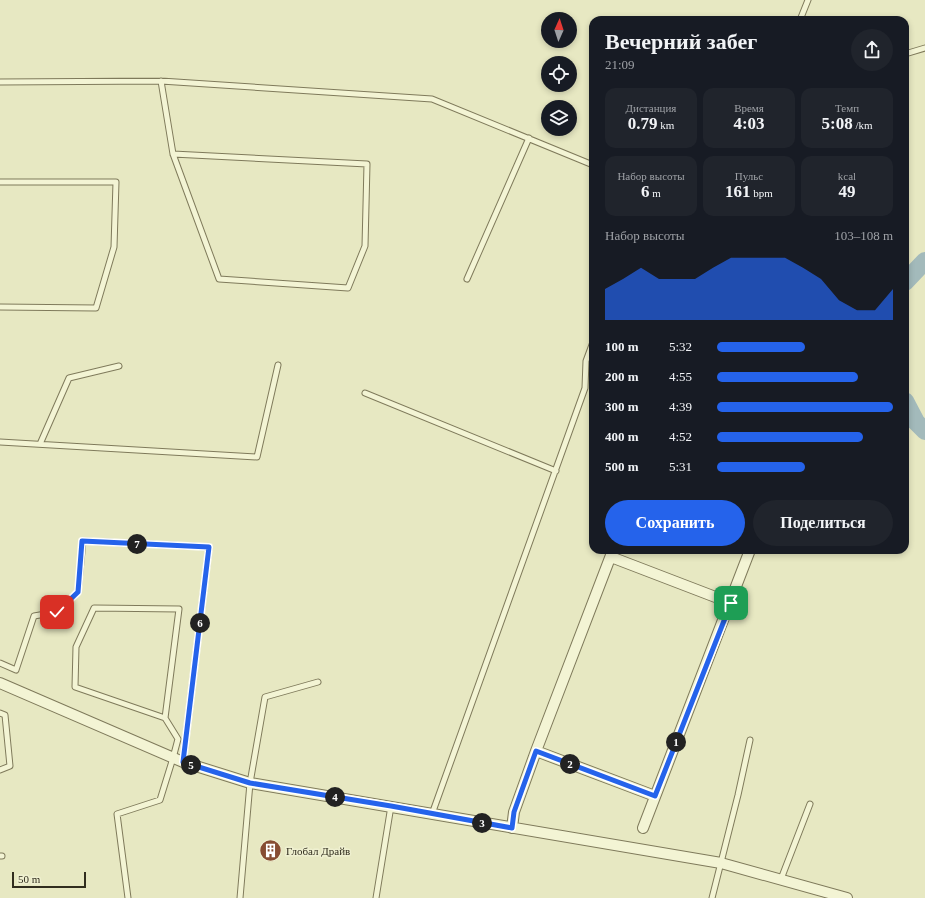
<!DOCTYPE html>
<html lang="ru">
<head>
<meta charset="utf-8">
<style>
  body { margin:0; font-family:"Times New Roman",serif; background:#20242c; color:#f1f3f6; height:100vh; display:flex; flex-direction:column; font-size:15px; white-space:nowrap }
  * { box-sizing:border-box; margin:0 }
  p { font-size:13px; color:#9ea1a6 }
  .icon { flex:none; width:22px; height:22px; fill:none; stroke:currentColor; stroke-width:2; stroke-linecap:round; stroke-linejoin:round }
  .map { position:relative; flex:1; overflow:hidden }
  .sheet { position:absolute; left:589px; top:16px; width:320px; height:538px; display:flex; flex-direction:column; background:#171b24; border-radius:12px; box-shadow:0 2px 6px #0003 }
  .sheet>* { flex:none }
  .needle { width:26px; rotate:3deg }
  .tools { position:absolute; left:541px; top:12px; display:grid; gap:8px }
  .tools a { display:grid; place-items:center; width:36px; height:36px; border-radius:50%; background:#171b24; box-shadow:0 2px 6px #0003; font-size:20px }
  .scale { position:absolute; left:12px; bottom:10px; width:74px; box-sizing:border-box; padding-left:4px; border:2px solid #312d1e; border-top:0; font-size:11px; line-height:14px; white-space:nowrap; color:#312d1e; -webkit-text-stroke:3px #eff0d0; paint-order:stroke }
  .pin { position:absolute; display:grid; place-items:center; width:34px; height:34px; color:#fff; margin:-17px; border-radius:8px; box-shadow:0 2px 6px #0006 }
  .km { position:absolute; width:20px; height:20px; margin:-10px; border-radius:50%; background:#222; color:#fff; font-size:11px; line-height:20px; text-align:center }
  .round { display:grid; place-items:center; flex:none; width:42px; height:42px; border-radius:21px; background:#20242c }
  .summary { display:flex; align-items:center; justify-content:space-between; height:68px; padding:0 16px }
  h1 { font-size:22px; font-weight:800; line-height:30px }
  .metrics { display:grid; grid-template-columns:repeat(3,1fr); gap:6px; height:68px; padding:4px 16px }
  .metrics div { display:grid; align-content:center; border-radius:10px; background:#20242c; text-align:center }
  .metrics b { font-size:17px; font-weight:800 }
  .metrics small { font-size:11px; font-weight:400 }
  .metrics p { font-size:11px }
  .chart { height:112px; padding:8px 16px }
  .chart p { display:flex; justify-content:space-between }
  .chart svg { width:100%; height:72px; margin-top:4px; fill:#2563eb; opacity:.7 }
  .primary-button { display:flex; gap:8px; margin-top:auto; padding:8px 16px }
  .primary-button a { flex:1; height:46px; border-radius:24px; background:#2563eb; color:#fff; font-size:16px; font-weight:800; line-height:46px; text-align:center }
  .primary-button a+a { background:#20242c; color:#f1f3f6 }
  ul { padding:0 16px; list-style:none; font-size:13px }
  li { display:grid; grid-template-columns:64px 48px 1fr; align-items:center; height:30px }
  li i { height:10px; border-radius:5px; background:#2563eb }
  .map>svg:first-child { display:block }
</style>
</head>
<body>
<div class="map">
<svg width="925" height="898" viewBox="0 0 925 898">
  <rect width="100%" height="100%" fill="#e7e8c2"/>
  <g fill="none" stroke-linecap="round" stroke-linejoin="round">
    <path stroke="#a3babb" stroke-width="18" d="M905 282 925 261
      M905 401 916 422 925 431"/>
    <defs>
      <path id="lane" d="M800 20 808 0
        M905 54 925 48
        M161 81 173 154 219 279 348 288 365 246 367 164 173 154
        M0 82 161 81 432 99 593 165
        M0 182H116L114 247 96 308 0 307
        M467 279 529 138
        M365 393 556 471
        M0 442 257 457 278 365
        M40 444 69 378 119 366
        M0 663 16 670 34 616 57 612 78 592 83 541 209 547 183 762
        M0 713 5 715 10 766 0 770
        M432 814 585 388 586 361 593 342
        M0 856H2
        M781 879 810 804
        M128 898 117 814 160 800 173 758 178 739 165 718 179 609 94 608 76 647 75 687 165 718
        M240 898 250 783 265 697 318 682
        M376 898 391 806
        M712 898 738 795 750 740"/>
      <path id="street" d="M611 557 731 603
        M0 683 183 762 250 783 721 863 847 898
        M536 751 655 796
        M512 828 514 812 536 751 613 550
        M643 828 750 550"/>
    </defs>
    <use href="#lane" stroke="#7f7a5b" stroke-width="7"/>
    <use href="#street" stroke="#7f7a5b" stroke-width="12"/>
    <use href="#lane" stroke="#f3f4d4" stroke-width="5"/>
    <use href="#street" stroke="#f3f4d4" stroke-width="10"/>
  </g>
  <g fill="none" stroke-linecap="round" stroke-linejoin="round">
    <defs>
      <path id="route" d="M57 612 78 592 82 541 209 547 183 762 250 783 391 806 512 828 514 812 536 751 655 796 731 603"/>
    </defs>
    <use href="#route" stroke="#fff" stroke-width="8"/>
    <use href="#route" stroke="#2563eb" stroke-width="5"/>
  </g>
  <defs>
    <symbol id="building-disc" viewBox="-11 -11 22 22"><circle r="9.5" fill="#874d32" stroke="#eff0d0"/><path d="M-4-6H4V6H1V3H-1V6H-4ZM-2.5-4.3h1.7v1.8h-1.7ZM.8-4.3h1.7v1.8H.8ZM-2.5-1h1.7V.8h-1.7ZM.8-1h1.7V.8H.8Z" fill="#fff"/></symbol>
  </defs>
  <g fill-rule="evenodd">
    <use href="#building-disc" x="258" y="838" width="25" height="25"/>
  </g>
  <g text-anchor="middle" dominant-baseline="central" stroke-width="3" stroke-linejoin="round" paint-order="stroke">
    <g font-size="11" fill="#312d1e" stroke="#eff0d0" text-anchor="start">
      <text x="286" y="851">Глобал Драйв</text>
    </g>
  </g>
</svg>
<div class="tools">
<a><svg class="needle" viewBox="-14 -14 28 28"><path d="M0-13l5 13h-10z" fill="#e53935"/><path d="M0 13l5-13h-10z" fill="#9ea1a6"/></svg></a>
<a><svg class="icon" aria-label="locate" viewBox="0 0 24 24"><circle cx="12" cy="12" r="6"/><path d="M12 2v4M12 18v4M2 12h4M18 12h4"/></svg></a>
<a><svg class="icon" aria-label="layers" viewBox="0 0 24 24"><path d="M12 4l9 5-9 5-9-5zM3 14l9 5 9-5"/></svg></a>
</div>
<div class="scale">50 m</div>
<div class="pin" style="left:731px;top:603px;background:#1e9e55"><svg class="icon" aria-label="arrive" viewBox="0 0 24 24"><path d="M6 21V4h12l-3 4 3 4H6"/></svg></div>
<div class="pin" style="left:57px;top:612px;background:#d93025"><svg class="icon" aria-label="check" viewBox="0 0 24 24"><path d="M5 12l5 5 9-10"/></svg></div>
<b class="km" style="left:676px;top:742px">1</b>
<b class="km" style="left:570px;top:764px">2</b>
<b class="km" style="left:482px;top:823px">3</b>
<b class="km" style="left:335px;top:797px">4</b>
<b class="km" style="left:191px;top:765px">5</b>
<b class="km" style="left:200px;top:623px">6</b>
<b class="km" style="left:137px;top:544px">7</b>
<section class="sheet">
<div class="summary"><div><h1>Вечерний забег</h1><p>21:09</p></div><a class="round"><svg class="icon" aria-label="share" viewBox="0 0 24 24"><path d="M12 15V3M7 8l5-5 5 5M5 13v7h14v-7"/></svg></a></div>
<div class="metrics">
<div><p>Дистанция</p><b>0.79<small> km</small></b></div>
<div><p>Время</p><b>4:03</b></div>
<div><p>Темп</p><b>5:08<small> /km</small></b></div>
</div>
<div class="metrics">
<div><p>Набор высоты</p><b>6<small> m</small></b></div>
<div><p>Пульс</p><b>161<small> bpm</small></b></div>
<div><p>kcal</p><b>49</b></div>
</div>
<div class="chart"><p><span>Набор высоты</span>103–108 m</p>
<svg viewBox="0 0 160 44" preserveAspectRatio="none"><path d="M0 44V25L10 19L20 12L30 19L40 19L50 19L60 12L70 6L80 6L90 6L100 6L110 12L120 19L130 32L140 38L150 38L160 25V44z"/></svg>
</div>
<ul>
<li><b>100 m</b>5:32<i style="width:50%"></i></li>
<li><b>200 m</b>4:55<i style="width:80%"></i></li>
<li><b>300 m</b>4:39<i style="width:100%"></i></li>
<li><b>400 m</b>4:52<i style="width:83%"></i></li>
<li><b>500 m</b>5:31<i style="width:50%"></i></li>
</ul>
<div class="primary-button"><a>Сохранить</a><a>Поделиться</a></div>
</section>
</div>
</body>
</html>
